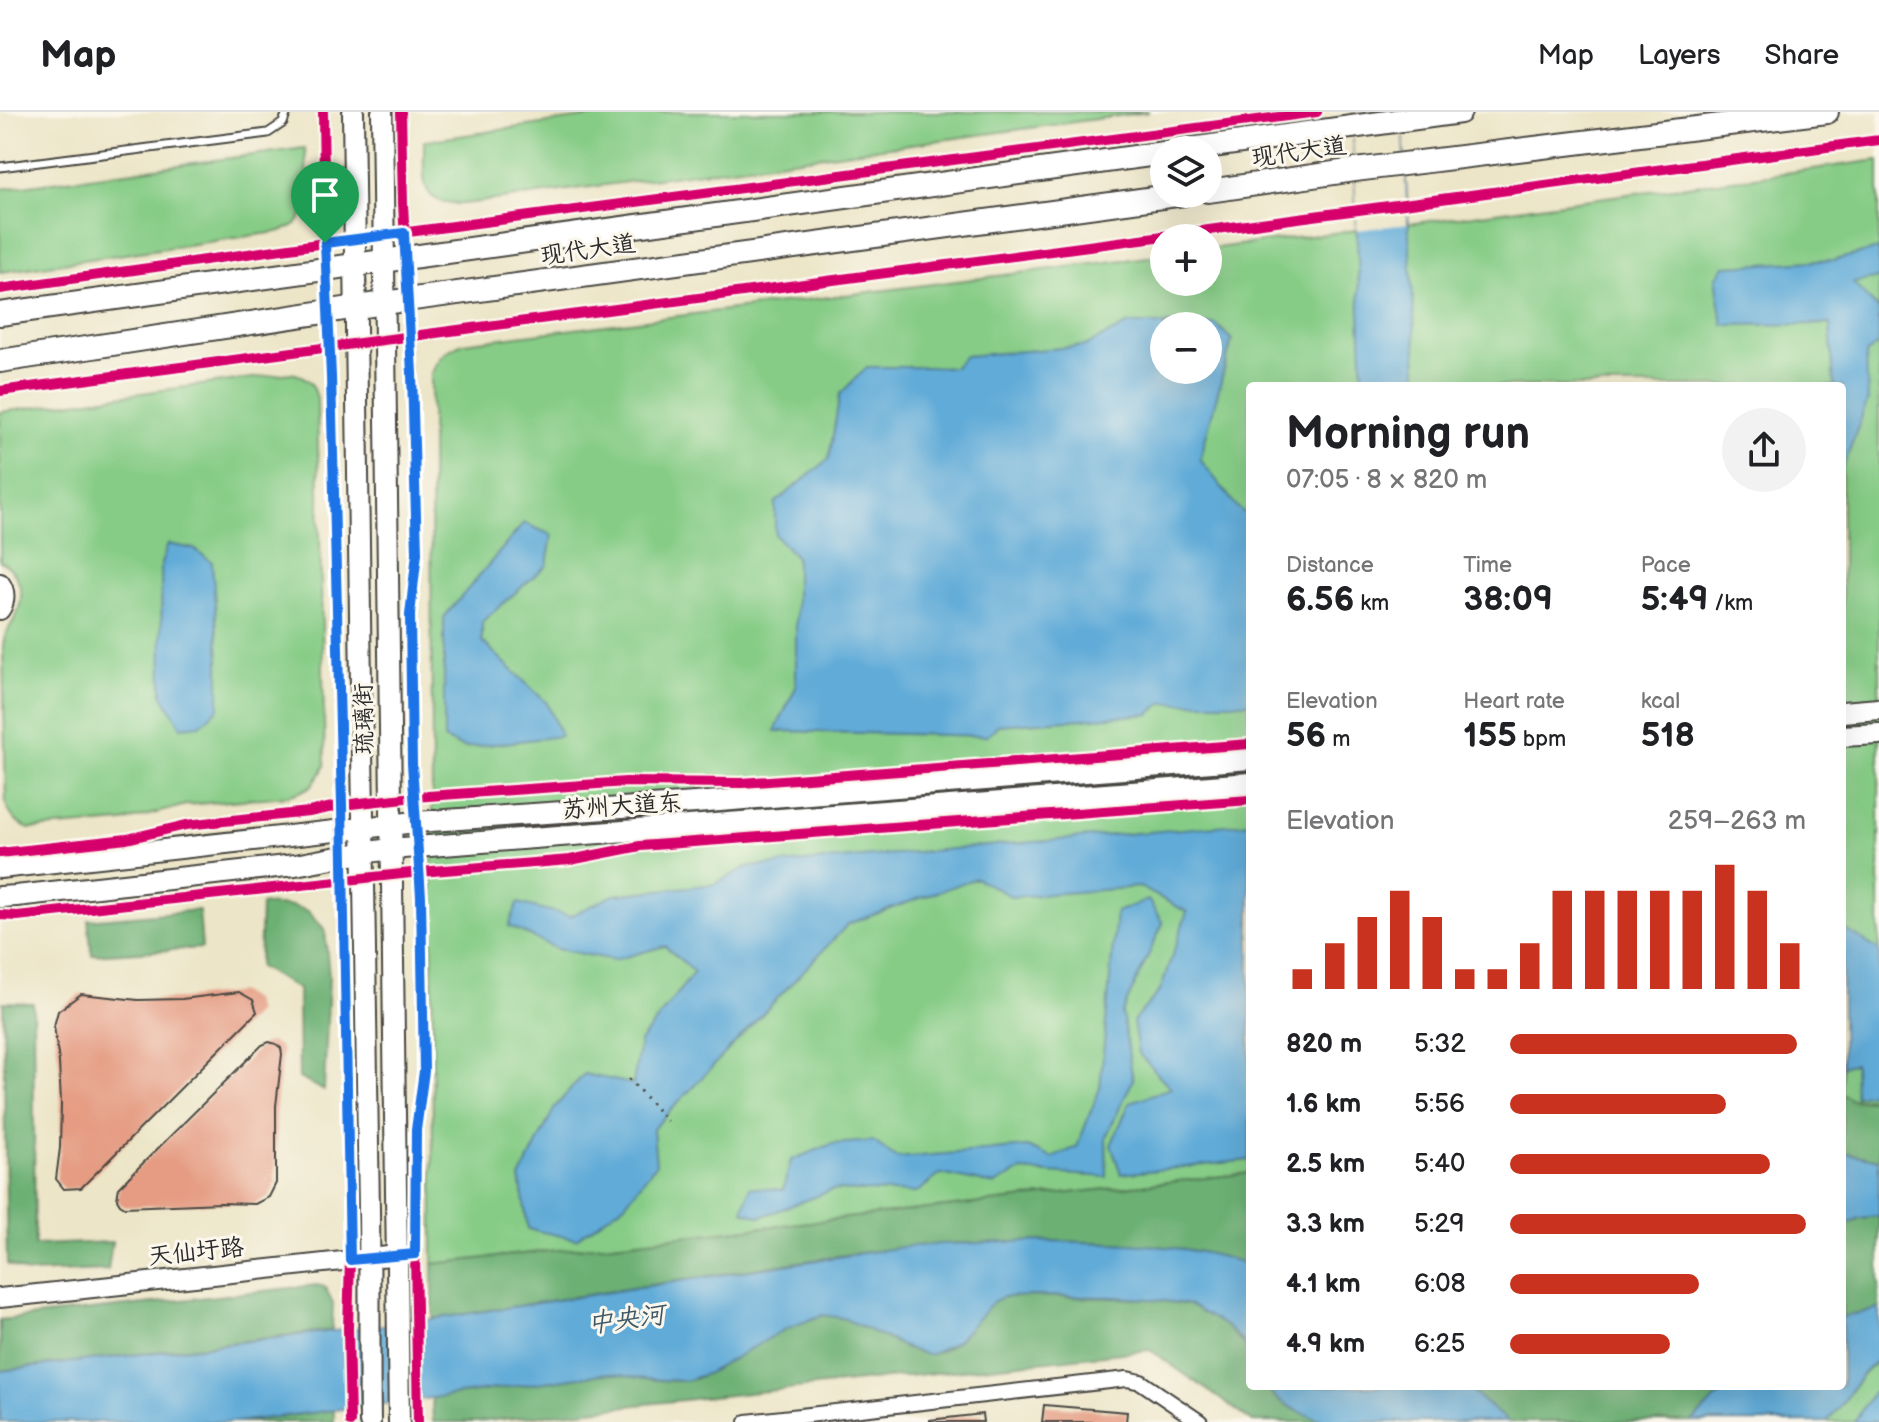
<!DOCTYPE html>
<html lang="en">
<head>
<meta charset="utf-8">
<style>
  body { margin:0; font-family:"Balsamiq Sans","LXGW WenKai TC",sans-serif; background:#f2f2f2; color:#202124; height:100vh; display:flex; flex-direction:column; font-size:30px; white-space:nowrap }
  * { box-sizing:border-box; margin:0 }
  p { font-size:26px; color:#757577 }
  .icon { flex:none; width:44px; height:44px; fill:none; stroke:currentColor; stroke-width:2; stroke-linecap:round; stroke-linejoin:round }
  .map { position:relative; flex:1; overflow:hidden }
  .details { position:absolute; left:1246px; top:270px; width:600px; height:1008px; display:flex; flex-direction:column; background:#fff; border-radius:8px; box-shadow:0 8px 32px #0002 }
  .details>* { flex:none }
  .tools { position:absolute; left:1150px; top:24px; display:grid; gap:16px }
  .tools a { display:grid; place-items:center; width:72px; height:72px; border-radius:50%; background:#fff; box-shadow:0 8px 32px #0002; font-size:40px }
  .pin { position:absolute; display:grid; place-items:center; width:68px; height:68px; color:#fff; margin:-82px -34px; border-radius:50% 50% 50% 0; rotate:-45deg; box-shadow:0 0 8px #0007 }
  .pin .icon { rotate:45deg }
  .round { display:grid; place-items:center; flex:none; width:84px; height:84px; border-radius:42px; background:#f2f2f2 }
  .head { display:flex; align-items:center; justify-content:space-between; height:136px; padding:0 40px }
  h1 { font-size:44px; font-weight:600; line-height:60px }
  .metrics { display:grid; grid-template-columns:repeat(3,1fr); gap:12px; height:136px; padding:8px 40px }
  .metrics div { display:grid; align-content:center }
  .metrics b { font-size:34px; font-weight:600 }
  .metrics small { font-size:22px; font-weight:400 }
  .metrics p { font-size:22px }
  .chart { height:224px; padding:16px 40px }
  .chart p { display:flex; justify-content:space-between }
  .chart svg { width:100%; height:144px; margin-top:8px; stroke:#c8321e; stroke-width:6 }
  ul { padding:0 40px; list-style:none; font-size:26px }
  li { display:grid; grid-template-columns:128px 96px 1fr; align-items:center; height:60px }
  li i { height:20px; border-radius:10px; background:#c8321e }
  header { display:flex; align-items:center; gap:48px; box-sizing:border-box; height:112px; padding:0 40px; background:#fff; border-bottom:2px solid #e0e0e0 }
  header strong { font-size:38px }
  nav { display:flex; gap:44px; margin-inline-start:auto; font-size:28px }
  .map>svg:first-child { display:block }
</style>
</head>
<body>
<header>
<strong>Map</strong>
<nav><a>Map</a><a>Layers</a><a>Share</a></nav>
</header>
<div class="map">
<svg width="1879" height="1310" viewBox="0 0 1879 1310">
  <rect width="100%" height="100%" fill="#fbf7ec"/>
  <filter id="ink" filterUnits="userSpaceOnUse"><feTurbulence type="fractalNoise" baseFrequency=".0125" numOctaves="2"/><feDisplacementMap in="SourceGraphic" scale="16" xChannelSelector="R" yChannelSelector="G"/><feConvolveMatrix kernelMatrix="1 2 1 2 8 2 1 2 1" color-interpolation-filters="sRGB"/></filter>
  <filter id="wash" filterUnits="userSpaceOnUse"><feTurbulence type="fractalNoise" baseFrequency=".006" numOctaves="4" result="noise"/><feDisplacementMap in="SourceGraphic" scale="32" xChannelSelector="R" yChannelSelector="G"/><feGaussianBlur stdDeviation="1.8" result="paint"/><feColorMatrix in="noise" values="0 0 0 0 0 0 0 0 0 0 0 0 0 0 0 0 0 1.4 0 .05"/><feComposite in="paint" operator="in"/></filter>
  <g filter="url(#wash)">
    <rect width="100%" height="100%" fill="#ece5c7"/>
    <path fill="#86cc86" stroke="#587c58" stroke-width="2" fill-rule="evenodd" d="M624 0H1149L464 92C415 93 425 66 424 29Z
      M305 36C306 56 312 99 296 112 291 116 283 118 277 120L0 160V77Z
      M1879 48V985L1842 988V274H1250V1061L433 1152 431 262C439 243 445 239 463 231L1164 143V170H1208V137L1357 118 1359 178 1412 170 1407 112ZM1164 214H1208V258H1164Z
      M290 261C306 263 314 271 317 287L325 653C315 674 308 679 286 684L186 693 123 710 30 717C17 713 10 704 6 692L3 535C5 516 13 514 18 499 26 480 18 458 0 449V300Z
      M1879 1249V1310H1826C1844 1292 1859 1260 1879 1249Z"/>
    <path fill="#6cb073" stroke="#4c6e4f" stroke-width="2" d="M261 792 292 794 308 799 325 818 329 865 324 979 299 966 298 877 259 855Z
      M199 798 202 836 92 843 88 808Z
      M3 890 33 891 35 1133 112 1130 108 1158 27 1161 7 1152Z
      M1842 982 1854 989 1879 987V1048L1842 1040Z
      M1250 1061V1153L1201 1140 1157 1134 1109 1131 1050 1129 941 1132 851 1142 433 1207V1152Z
      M1879 1104V1197L1842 1205V1115L1859 1106Z
      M317 1173 325 1175 333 1191 332 1218 0 1259V1208Z
      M1029 1184 1149 1187 1190 1193 1227 1215 1244 1233 1250 1244V1274H1264C1281 1293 1308 1305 1333 1310H1253L1150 1238 478 1310H433L432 1286 608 1261 657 1268 684 1269 694 1267C730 1252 761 1227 797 1212 806 1208 816 1203 826 1203 857 1202 908 1248 934 1241 968 1231 970 1203 993 1189 1003 1183 1018 1184 1029 1184Z
      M1465 1274H1729L1692 1310H1508Z
      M334 1298V1310H236Z"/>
    <path fill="#60abd8" stroke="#466b82" stroke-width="2" fill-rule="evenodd" d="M1352 0H1402L1418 274H1363Z
      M1879 137V166L1853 171 1879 198V232L1866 242 1868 288 1842 358V274H1834L1830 212 1723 213 1716 166 1725 154 1834 148Z
      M1129 212H1216L1232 228 1200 347 1238 396 1250 405V591H1162L1150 602 998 613 987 624 775 619 796 575V445L775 423V391L829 347 840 282 867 255H954L965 244 1085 234ZM1164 214H1208V258H1164Z
      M524 411 552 423 547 453 482 510V529L547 591 561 624 464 636 444 627V505Z
      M168 432 194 437 212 450 219 547V596L200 613 181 615 162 582 161 452Z
      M1250 711V1048L1121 1062 1111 1033 1130 990 1171 976 1138 941 1133 909 1160 879 1187 800 1140 775 1012 785 976 766 848 812 653 1017 656 1052 625 1092 576 1127 528 1117 520 1066 555 995 584 962 633 972 640 930 694 860 665 834 614 848 557 837 509 814 518 791 570 804 614 783 715 772 747 755Z
      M1148 788 1163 811 1122 901 1133 968 1106 1025 1107 1065 1020 1059 995 1073 941 1062 916 1081 832 1078 761 1105 743 1099 750 1075 783 1078 791 1048 832 1032 873 1029 897 1046 1028 1035 1052 1046 1077 1035 1100 976 1116 800Z
      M1842 816 1879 838V980L1855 984 1854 952 1842 954Z
      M1842 1040 1879 1048V1104L1859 1106 1842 1115Z
      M1050 1129C1117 1131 1186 1131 1250 1153V1244L1242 1229 1227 1215 1195 1196 1186 1192 1149 1187 1115 1185 1029 1184 1003 1185 994 1189 957 1229 932 1242H924L909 1237 843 1206 822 1203 786 1217 706 1262 684 1269 645 1267 608 1261 432 1286 236 1310H0V1259L433 1207 902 1135 941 1132Z
      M1879 1197V1248C1857 1260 1846 1292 1826 1310H1692L1729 1274H1842V1205Z
      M1264 1274H1465L1508 1310H1333C1308 1306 1280 1293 1264 1274Z
      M1879 1275V1310H1854L1872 1281Z"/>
    <path fill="#ece5c7" d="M1352 0H1402L1407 112 1357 118Z"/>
    <g id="blocks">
      <path fill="#e59c83" d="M239 880 253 888 257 900 81 1076 64 1077 56 1067 60 1036 61 991 59 950 54 914 58 899 81 882 138 888 182 887Z
        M269 930 276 932 281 936 282 942 276 994V1071L269 1085 255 1092 221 1091 125 1095 120 1092 117 1087 119 1075 262 933Z
        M1044 1293 1127 1300 1126 1310H1042Z
        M982 1302 983 1310H930V1308Z"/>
    </g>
  </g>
  <g filter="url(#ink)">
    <use href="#blocks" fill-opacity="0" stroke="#484742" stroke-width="2"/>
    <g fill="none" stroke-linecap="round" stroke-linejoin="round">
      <defs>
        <path id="service" d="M0 55 268 21 283 11 287 0"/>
        <path id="minor" d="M747 1310 1127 1267 1141 1270 1200 1310"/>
        <path id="tertiary" d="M0 471C6 479 6 489 0 498
          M0 1186 398 1143"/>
        <path id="secondary" d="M353 0C357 366 364 733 369 1099 370 1170 369 1240 370 1310
          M382 0 399 1310
          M1842 600 1879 597
          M1842 624 1879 622
          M0 756 416 710 695 691 1250 647
          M0 785 16 784 295 753 343 744 390 737 1250 671"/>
        <path id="primary" d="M1183 38 1460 0
          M1208 79 1355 58 1827 0
          M0 202 1164 41
          M0 249 384 191 1184 82"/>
      </defs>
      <use href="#service" stroke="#484742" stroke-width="11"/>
      <use href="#minor" stroke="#484742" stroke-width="18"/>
      <use href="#tertiary" stroke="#484742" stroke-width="22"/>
      <use href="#secondary" stroke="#484742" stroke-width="24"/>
      <use href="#primary" stroke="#484742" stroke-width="26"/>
      <path stroke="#484742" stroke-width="3" stroke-dasharray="2 6" stroke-linecap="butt" d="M629 967 667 1009"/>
      <use href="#service" stroke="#fff" stroke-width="7"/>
      <use href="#minor" stroke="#fff" stroke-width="14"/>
      <use href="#tertiary" stroke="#fff" stroke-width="18"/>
      <use href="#secondary" stroke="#fff" stroke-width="20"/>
      <use href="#primary" stroke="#fff" stroke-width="22"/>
      <defs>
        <path id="cycleway" d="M323 0C324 113 330 225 333 338 339 608 345 878 350 1148L348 1216 350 1310
          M401 0 403 91 412 261 417 441 410 503 412 652 421 785 424 959 416 1018 415 1142 418 1310
          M0 177 325 131 1317 0
          M0 279C626 192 1253 114 1879 28
          M0 741 127 727 186 713 309 700 342 693 414 685 626 670 742 671 1250 632
          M0 803 17 804 420 760 570 748 640 734 1250 688"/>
      </defs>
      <use href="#cycleway" stroke="#fbf7ec" stroke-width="15"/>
      <use href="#cycleway" stroke="#d6006c" stroke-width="10"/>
    </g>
  </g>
  <g fill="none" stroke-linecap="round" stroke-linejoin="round" filter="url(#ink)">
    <defs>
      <path id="route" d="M404 121 412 261 417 441 410 503 412 652 421 785 424 959 416 1018 415 1142 350 1148 342 693 331 264 325 131Z"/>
    </defs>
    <use href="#route" stroke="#fff" stroke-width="16"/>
    <use href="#route" stroke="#1a73e8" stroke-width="10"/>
  </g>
  <g text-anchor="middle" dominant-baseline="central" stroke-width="6" stroke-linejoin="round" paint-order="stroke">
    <g font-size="24" fill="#2b2b2b" stroke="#fbf7ec">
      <text transform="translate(1299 40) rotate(-8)">现代大道</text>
      <text transform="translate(588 138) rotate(-8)">现代大道</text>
      <text transform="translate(364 607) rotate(-91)">琉璃街</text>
      <text transform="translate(622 694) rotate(-4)">苏州大道东</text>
      <text transform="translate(196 1140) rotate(-6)">天仙圩路</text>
    </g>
    <g font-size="26" font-style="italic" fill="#3e5868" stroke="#fbf7ec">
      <text transform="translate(626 1208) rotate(-7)">中央河</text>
    </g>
  </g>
</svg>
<div class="tools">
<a><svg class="icon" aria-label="layers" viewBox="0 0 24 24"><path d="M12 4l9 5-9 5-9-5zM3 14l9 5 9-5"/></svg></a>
<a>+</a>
<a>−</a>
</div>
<div class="pin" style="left:325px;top:131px;background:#1e9e55"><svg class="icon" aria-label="arrive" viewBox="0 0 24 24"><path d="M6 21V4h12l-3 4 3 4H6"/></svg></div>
<section class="details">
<div class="head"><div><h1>Morning run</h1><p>07:05 · 8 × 820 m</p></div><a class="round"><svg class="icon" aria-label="share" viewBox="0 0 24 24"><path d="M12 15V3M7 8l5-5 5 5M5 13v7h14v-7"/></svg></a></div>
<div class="metrics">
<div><p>Distance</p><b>6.56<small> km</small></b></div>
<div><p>Time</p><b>38:09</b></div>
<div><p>Pace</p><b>5:49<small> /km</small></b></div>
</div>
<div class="metrics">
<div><p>Elevation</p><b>56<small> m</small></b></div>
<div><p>Heart rate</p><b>155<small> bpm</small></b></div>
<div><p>kcal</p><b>518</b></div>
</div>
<div class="chart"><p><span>Elevation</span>259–263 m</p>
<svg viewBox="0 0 160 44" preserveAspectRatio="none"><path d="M5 44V38M15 44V30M25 44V22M35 44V14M45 44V22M55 44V38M65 44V38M75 44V30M85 44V14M95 44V14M105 44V14M115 44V14M125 44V14M135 44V6M145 44V14M155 44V30"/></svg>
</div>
<ul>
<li><b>820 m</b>5:32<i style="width:97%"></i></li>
<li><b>1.6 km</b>5:56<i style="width:73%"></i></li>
<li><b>2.5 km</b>5:40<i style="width:88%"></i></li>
<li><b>3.3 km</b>5:29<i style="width:100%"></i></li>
<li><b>4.1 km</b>6:08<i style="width:64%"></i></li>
<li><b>4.9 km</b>6:25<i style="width:54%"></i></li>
</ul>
</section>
</div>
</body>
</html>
